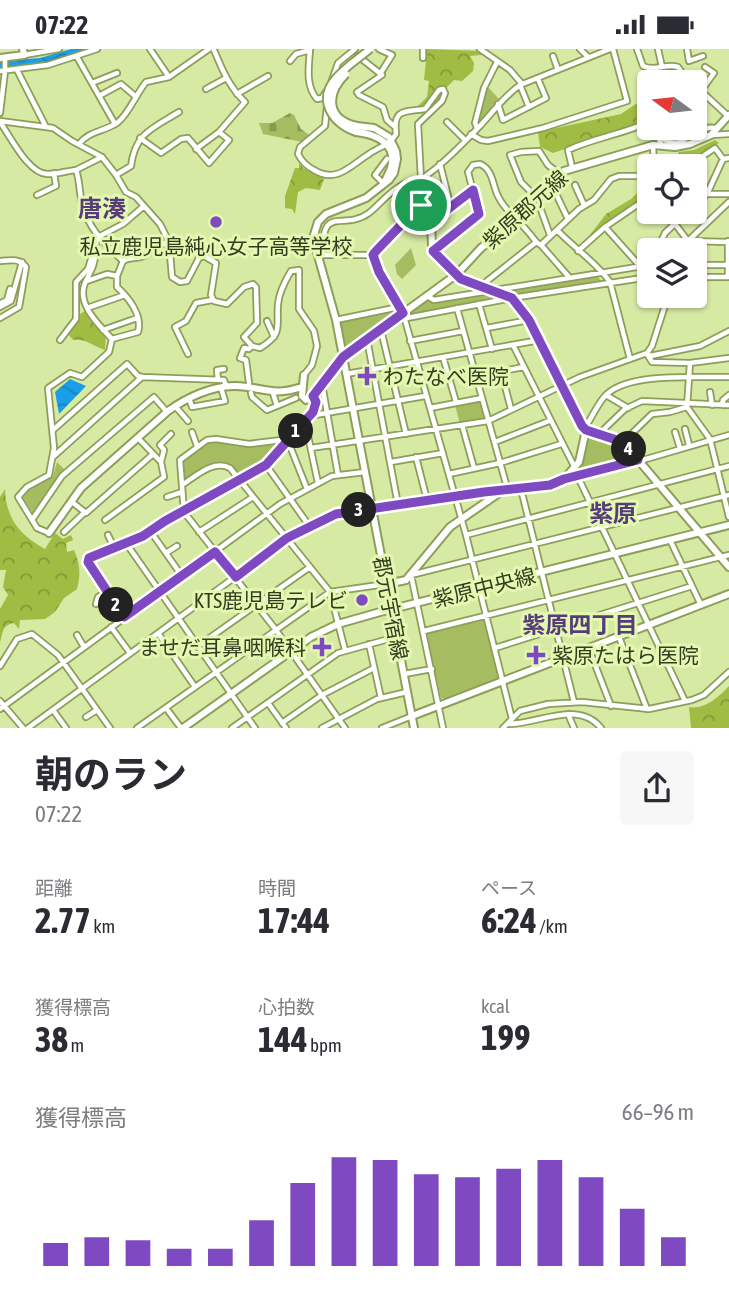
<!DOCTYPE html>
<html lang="ja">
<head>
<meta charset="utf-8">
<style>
  body { margin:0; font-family:"Asap Condensed","Noto Sans JP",sans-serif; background:#f7f7f7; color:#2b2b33; height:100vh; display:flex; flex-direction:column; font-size:26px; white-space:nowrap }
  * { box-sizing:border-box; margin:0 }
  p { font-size:23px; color:#7c7c81 }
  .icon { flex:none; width:38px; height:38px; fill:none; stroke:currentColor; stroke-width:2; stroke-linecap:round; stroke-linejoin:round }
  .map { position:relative; height:679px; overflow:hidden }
  .drawer { display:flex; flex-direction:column; background:#fff; flex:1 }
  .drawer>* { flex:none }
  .needle { width:46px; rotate:285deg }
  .tools { position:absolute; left:637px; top:21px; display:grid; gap:14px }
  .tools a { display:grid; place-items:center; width:70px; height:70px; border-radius:7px; background:#fff; box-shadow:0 2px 5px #0004; font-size:35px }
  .pin { position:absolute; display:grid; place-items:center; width:60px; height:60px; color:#fff; margin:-30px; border:4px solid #fff; border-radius:50%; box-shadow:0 2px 7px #0007 }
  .km { position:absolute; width:35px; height:35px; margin:-18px; border-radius:50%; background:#222; color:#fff; font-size:19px; line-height:35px; text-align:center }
  .round { display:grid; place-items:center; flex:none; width:74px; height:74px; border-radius:7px; background:#f7f7f7 }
  .head { display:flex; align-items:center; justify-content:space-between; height:119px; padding:0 35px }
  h1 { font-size:38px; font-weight:700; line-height:52px }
  .metrics { display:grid; grid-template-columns:repeat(3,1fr); gap:10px; height:119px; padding:7px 35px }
  .metrics div { display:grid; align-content:center }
  .metrics b { font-size:35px; font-weight:700 }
  .metrics small { font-size:19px; font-weight:400 }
  .metrics p { font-size:19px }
  .chart { height:196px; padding:14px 35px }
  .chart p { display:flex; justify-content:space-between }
  .chart svg { width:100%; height:126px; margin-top:7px; stroke:#7f4ac1; stroke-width:6 }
  .status { display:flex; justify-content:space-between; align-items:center; height:49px; padding:0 35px; background:#fff; direction:ltr }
  .status svg { height:19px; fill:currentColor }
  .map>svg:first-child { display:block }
</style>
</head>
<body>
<div class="status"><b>07:22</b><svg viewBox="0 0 49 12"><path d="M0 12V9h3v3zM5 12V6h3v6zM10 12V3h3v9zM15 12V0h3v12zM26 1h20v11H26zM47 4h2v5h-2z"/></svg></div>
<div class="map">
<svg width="729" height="679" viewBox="0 0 729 679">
  <defs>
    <pattern id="forest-crowns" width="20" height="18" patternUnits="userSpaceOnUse" patternTransform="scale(1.75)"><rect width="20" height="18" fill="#a0bc42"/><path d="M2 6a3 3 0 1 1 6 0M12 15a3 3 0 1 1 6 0" fill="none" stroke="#839a37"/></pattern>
    <pattern id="cemetery-stones" width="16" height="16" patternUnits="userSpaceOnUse" patternTransform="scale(1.75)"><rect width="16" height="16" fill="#a5bd60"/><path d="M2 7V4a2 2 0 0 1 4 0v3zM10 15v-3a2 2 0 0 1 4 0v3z" fill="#879b4f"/></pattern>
    <pattern id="water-waves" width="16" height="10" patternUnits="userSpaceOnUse" patternTransform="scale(1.75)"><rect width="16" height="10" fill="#1a9ee8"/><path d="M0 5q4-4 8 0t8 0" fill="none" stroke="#1882bb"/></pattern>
  </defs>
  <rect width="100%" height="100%" fill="#d6eaa3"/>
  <path fill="url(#forest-crowns)" d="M427 0 482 2 481 6 470 7 474 14 473 22 462 32 454 31 447 38 444 53 432 58H417L427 48 429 32 424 31Z
    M649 46V71C618 85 585 93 553 104L540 98 538 83 621 65Z
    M715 91 719 94 692 109 687 117H671L676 114 679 103 694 101Z
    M299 114 303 119 324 130 320 141 306 139 298 143 295 165 292 160 285 159V147L295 119H299Z
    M649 133V146L586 191 606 165 631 150Z
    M85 262 90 271 106 287 105 301C93 297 85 289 73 291L68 285 80 265Z
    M5 440C6 470 20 486 45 500L55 484 63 490 71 486 73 491 66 494 67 503 74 501C80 515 81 525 77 540L64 549 55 563 45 570 20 571 19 580 14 574C2 576 3 583 0 594V560L8 546 3 538 6 521H0V448Z
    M729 637V679H691L689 658C704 661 719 648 729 637Z"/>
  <path fill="url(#cemetery-stones)" d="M290 64 294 66 301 80 312 88 302 93 263 85 259 74H272Z"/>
  <path fill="#a5bd60" d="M487 37 499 50 479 74H477Z
    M411 199 416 216 402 230 397 225 395 216Z
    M596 225 601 232 516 247 507 242Z
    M492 244 494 250 409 265 426 252 439 254Z
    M396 262 348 299H346L341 272Z
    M481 352 486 370 460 375 455 356Z
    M589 385 621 396 632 411 580 424 578 420 585 405Z
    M216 391 231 396 248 397 285 394 264 415 241 428 229 416 216 414 183 432 181 411 207 392Z
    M57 413 65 421 33 464 23 449 27 442 53 427Z
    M484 571 500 631C482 638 459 651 441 649L426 584Z"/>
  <path fill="url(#water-waves)" d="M71 0H92L43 15 0 20V12L40 9Z
    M70 330 86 337 59 365 55 343Z"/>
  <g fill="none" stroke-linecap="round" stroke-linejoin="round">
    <defs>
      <path id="minor" d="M150 0 169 28
        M310 0C309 16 305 37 317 50L322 49 328 40
        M379 0 392 6 380 25
        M423 0V9
        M480 0 510 21 522 35
        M580 0 588 8
        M637 0 643 17C655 23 666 14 678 18L683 25 684 33
        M658 0 662 18
        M687 0 689 12 703 7
        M24 6 59 0
        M358 7 382 26 357 43 359 46 383 58 387 71 394 77
        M553 7 558 21
        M77 8 115 75
        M290 12 296 5 310 1
        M705 18 714 24 701 42 728 67
        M17 21 45 76
        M0 22 48 16 97 0
        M332 31 338 14 355 0
        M92 34 117 24
        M520 36 529 58
        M206 40 226 29
        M237 45 268 27
        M99 47 121 35 135 47
        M498 55 503 71 546 49 538 30
        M327 57 325 77 300 98 298 105C302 113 306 117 314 121 337 135 351 116 369 105 379 98 390 96 396 85 393 60 403 63 425 60L439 41 443 40 445 44 442 52 418 75 421 130
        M0 64 5 22V9
        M0 72 53 79 72 92 102 108 116 126 126 143 136 148 160 175 169 193 172 228 180 233 187 232 199 209 204 207 216 214 211 246 214 252 227 255 244 238 253 235 256 238 257 274 244 288 252 297 260 299C284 284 276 278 278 255 279 243 285 232 291 222L299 221V260L314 282 317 297 312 316 304 326
        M0 73C10 87 29 126 48 125 58 125 67 122 76 121 80 132 79 143 82 154 88 180 105 195 123 212L117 227V238C128 248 143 266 138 283L112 290
        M447 73 465 91
        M477 79 475 74 484 39 497 13
        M654 79 661 95
        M658 79 663 90C687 104 688 75 716 79
        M471 85 481 91 488 92 543 79 627 52 613 0
        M711 86 729 85
        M140 89 161 104 181 90 188 89 209 114 229 91 219 83
        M79 95C89 82 103 83 117 74 129 65 136 45 146 33L169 28 209 0
        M653 96 654 117
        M196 100 219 83 245 53C229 38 222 20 214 1
        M440 115 451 159
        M688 117 715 99 723 110
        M572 118 568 101C594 89 623 85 649 73
        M76 121 102 108
        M116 126 131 117C135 84 153 79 179 63
        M695 128 707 145H729
        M384 135 375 126 387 110
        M575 136 584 156
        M37 146 56 137 54 124
        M557 147 568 170
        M536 148 521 133 510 106 521 103 539 102 548 116 560 125
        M695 156 707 145 723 110 729 109
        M541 161 550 186
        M666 163 688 192 729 193
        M431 173 473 141
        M605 178 639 216
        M557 181C574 199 596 213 610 233L630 310
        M541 196 579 160 594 151 611 130 619 127H649
        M433 201 479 165 468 123 473 116 480 115C494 121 492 137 499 149 506 163 520 172 529 184 534 189 534 193 541 196L569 228
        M657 201 665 184 687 163
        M681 201 688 192 729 153
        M95 202C96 215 90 223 85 234 76 255 99 276 112 290
        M578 202 605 178 649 148
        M321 206H374L426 151
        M323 206C321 153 343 183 369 164 380 155 390 142 402 136 410 131 420 132 427 126 446 113 463 94 479 78 494 62 502 49 520 36L610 0
        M374 206 379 224 403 264 466 486 729 417
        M0 212C10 211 20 209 26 218L19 258 0 269
        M123 212C130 208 134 210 141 208 151 205 158 195 169 193
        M695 216H729
        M695 228H728
        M728 228V192
        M87 232 107 225 117 227
        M487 239V232L535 194
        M427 247 434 251 440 250 649 216
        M1 254 7 251 10 240
        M479 255 492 300
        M0 258 11 252 22 213
        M87 259 125 246
        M457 259 508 442
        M404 265 407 269 512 249 649 228
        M336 271 399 258
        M267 272 274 288
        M487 279 529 271
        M103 281 137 269
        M381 281 406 385
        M367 290 398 456
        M60 291 76 270V233L88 220 98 188 123 175 144 157
        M410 292 463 282
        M513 296 575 419
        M647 304 652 297 668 247
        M188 305 175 278 186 272 196 254 212 251
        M443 308 456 353
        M690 314 729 309
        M501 322 511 360
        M346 325 540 291
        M476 327 524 318
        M218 331 217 321 224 320
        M249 334 246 311 240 309 244 299 249 300 252 297
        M322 335 338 426
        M710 343 712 356
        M251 344 252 348 267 361 277 357 273 344
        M606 346 628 359
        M189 349 192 358 225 352 221 339
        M722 356 723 351 729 346
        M175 357 188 372
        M277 357 296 349
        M687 358 710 390 729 468
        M430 359 482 349
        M309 367 425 347
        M305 373 318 434
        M462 376 474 419
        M685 380 689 396
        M53 381 127 315 138 327 142 328 224 331 226 337
        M586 381V377C593 367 598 353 607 345 631 323 697 329 729 328
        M192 383 197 397
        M675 383 680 399
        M599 385 625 360 642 352 729 356
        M290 390 249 395 216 390 207 391 180 411 184 463 276 581 345 679
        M288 392 307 440
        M495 393 549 372
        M623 393 652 365 670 363 687 358 690 314 652 313 647 305
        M311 399 488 372 580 328 647 304 650 307 700 297 729 282
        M54 407 142 328
        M416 408 427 451
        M161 413 164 401 160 396 171 385
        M391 413 443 404
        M266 416 310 478
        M449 425 500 414 561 395
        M577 426 685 652
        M564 430 636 413 729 386
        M182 436C196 427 214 410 230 419L330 543 345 601
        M521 440 574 653
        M167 448 182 443
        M72 453 86 464 152 406
        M32 471 62 427 154 348 167 363
        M105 471 164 428 161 413 138 389
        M64 483 84 464
        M151 483 182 527
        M199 483 253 448
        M49 484 37 479 18 448 27 438 49 426 54 399 48 339 70 324 82 328 109 303 112 290
        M108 486 114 499
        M466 486 512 670
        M670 491 701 556
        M126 494 255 679
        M166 504 177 497
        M96 555 98 548 107 542
        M124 568 88 513 89 509 143 487 165 472 266 416 313 363 316 353 313 347
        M111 578 130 604
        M424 582 729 506
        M158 584 195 638
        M77 586 84 598
        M619 588 647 660
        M369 595 381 649
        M198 597 310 518
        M495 599 692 537
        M589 600 611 657
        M0 617 17 590 32 585 58 606 110 679
        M404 625 432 620
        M0 652 23 679
        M268 654 286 679
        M166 659 181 679
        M0 660 280 455 332 427 365 423
        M53 661 66 679
        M568 665 574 679
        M86 668 97 661
        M282 674 322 646 374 619
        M510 675C540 674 579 651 601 679
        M28 679 287 490 336 465 372 459
        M137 679 330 543 386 535
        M232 679 338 604 396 588
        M322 679 377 650 407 643
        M382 679 412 667
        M443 679 411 526 729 446
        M503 679 520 662 548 655 582 653 649 660 692 651 704 646 729 623"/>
      <path id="tertiary" d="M0 9 24 6 23 0
        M357 77 374 79 389 88 396 102 397 110 394 124 389 131 366 149 326 165 318 173 313 189 336 271 414 679
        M356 83C375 85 398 94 391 119 389 124 386 129 384 135
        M421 130 431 171 432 197 436 207 464 231 512 249 529 271 582 377 586 381 623 393 729 518
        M304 326 302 347 306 351 313 347 343 308 457 225 481 199 511 176 522 161 564 122 653 96 675 98 690 95 711 86 729 66
        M372 459 502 442
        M49 484 81 439 168 362C186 349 213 336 236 337 263 338 272 348 302 338
        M387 535 406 531 450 478 502 442 550 436 564 430 579 413 586 381
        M412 667 729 545
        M183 679 311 588 338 575 380 563 729 476"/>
    </defs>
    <use href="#minor" stroke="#8c9e5a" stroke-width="8"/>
    <use href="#tertiary" stroke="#8c9e5a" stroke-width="10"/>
    <use href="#minor" stroke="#fff" stroke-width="4.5"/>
    <use href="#tertiary" stroke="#fff" stroke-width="6"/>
    <defs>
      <path id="tertiary-bridge" d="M346 25C326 45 326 70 357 77
        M356 83C334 76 316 52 335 30 344 19 358 10 370 0"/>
    </defs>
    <use href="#tertiary-bridge" stroke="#8c9e5a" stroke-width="10" stroke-linecap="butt"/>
    <use href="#tertiary-bridge" stroke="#fff" stroke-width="6"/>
  </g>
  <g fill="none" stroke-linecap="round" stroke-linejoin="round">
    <defs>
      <path id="route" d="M473 141 479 165 433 202 461 230 512 249 529 271 582 377 586 381 623 393 638 411 564 430 550 436 484 443 336 465 287 489 236 528 215 503 124 568 88 513 89 509 143 487 165 472 266 416 313 363 316 353 313 347 343 308 403 264 379 223 373 206 376 202 423 153 426 151 431 173Z"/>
    </defs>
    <use href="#route" stroke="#fff" stroke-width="14"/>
    <use href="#route" stroke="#7f4ac1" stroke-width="9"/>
  </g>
  <g fill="#7f4ac1" stroke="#e3f8b0" stroke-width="2.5">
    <circle cx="216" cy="173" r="7"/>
    <path d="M363.5 316.5h7v7h7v7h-7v7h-7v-7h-7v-7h7z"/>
    <circle cx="362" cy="551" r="7"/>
    <path d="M318.5 587.5h7v7h7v7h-7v7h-7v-7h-7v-7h7z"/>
    <path d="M532.5 595.5h7v7h7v7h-7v7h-7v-7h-7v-7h7z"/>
  </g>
  <g text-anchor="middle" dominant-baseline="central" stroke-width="6" stroke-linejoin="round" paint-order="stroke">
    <g font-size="21" fill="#343c1f" stroke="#e3f8b0">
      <text transform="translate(525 160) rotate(-42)">紫原郡元線</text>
      <text transform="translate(484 538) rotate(-14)">紫原中央線</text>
      <text transform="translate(391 559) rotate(79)">郡元宇宿線</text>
    </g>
    <g font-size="21" fill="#343c1f" stroke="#e3f8b0" text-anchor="start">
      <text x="216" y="197" text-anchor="middle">私立鹿児島純心女子高等学校</text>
      <text x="383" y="327">わたなべ医院</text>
      <text x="348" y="551" text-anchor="end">KTS鹿児島テレビ</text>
      <text x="306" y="598" text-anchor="end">ませだ耳鼻咽喉科</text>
      <text x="552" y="606">紫原たはら医院</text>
    </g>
    <g font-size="23" font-weight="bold" fill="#563d7a" stroke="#e3f8b0">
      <text x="580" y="576">紫原四丁目</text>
    </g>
    <g font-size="24" font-weight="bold" fill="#563d7a" stroke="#e3f8b0">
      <text x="102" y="159">唐湊</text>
      <text x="613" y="464">紫原</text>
    </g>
  </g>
</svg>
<div class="tools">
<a><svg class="needle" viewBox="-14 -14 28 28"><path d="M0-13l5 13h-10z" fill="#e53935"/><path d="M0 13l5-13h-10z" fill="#7c7c81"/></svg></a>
<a><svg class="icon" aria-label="locate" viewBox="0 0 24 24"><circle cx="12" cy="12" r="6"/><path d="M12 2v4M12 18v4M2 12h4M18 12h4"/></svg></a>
<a><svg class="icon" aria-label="layers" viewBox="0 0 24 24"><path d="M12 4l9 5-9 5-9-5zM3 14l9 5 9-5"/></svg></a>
</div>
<div class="pin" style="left:421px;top:156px;background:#1e9e55"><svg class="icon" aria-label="arrive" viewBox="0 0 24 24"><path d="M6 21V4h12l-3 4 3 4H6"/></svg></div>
<b class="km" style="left:296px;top:382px">1</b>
<b class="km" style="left:116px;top:556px">2</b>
<b class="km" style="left:359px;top:461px">3</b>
<b class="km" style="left:629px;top:400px">4</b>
</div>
<section class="drawer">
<div class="head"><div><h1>朝のラン</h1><p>07:22</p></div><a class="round"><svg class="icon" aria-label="share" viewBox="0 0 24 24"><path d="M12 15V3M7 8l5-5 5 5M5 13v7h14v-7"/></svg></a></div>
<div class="metrics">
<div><p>距離</p><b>2.77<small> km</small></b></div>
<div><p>時間</p><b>17:44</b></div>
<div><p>ペース</p><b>6:24<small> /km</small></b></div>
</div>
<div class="metrics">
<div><p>獲得標高</p><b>38<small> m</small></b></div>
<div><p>心拍数</p><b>144<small> bpm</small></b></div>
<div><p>kcal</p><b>199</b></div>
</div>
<div class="chart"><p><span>獲得標高</span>66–96 m</p>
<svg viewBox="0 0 160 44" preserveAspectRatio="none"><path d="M5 44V36M15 44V34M25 44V35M35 44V38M45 44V38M55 44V28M65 44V15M75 44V6M85 44V7M95 44V12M105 44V13M115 44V10M125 44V7M135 44V13M145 44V24M155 44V34"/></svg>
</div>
</section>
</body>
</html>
